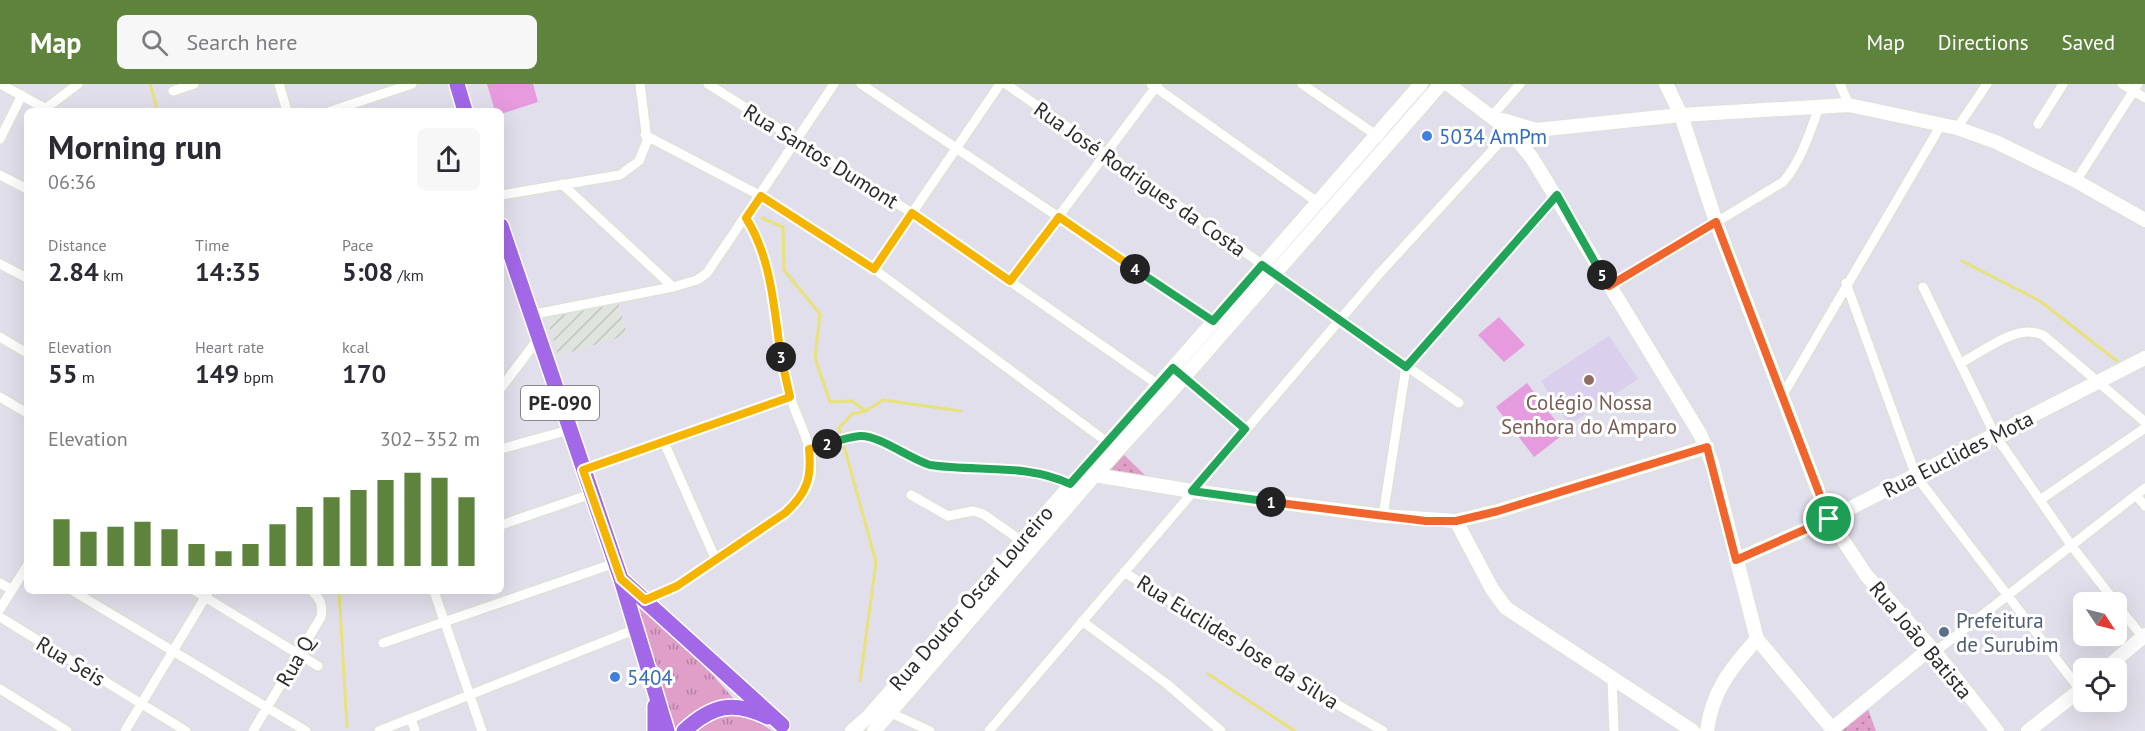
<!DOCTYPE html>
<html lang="en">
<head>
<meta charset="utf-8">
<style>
  body { margin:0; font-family:"PT Sans",sans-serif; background:#f7f7f7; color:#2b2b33; height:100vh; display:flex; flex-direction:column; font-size:22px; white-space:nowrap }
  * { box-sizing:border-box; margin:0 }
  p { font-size:20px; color:#7c7c81 }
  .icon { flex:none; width:33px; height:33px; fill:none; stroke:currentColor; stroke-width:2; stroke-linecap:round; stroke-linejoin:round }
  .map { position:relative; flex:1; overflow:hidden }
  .drawer { position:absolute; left:24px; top:24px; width:480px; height:486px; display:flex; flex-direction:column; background:#fff; border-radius:9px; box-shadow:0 6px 24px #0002 }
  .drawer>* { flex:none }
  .needle { width:39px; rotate:125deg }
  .buttons { position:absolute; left:2073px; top:508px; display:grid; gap:12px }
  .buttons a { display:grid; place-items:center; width:54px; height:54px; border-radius:9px; background:#fff; box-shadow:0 6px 24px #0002; font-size:30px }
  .pin { position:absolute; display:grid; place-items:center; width:51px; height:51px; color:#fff; margin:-26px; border:3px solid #fff; border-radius:50%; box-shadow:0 2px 6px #0007 }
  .km { position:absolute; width:30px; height:30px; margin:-15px; border-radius:50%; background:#222; color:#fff; font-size:16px; line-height:30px; text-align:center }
  .round { display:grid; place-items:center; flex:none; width:63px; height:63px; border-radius:9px; background:#f7f7f7 }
  .headline { display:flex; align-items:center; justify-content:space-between; height:102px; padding:0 24px }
  h1 { font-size:33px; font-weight:700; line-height:45px }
  .figures { display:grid; grid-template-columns:repeat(3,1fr); gap:9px; height:102px; padding:6px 24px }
  .figures div { display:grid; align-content:center }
  .figures b { font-size:26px; font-weight:700 }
  .figures small { font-size:16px; font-weight:400 }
  .figures p { font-size:16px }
  .chart { height:168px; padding:12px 24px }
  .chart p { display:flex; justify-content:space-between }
  .chart svg { width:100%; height:108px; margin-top:6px; stroke:#5e833d; stroke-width:6 }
  header { display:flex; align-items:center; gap:36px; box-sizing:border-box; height:84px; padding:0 30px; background:#5e833d; color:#fff }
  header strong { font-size:28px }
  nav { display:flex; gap:33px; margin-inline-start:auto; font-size:21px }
  .search { width:420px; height:54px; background:#f7f7f7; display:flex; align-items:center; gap:15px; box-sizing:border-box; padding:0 21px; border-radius:9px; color:#7c7c81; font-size:22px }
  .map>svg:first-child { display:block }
</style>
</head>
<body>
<header>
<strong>Map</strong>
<div class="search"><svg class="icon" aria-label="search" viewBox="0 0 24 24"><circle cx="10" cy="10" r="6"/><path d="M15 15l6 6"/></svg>Search here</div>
<nav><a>Map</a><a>Directions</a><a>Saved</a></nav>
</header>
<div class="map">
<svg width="2145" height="647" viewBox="0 0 2145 647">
  <defs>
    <pattern id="industrial-furrows" width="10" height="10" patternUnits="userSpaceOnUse" patternTransform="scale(1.5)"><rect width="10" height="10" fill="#dfe5de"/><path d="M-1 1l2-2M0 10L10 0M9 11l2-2" fill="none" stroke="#c0c5bf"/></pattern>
    <pattern id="grass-tufts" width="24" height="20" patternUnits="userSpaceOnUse" patternTransform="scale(1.5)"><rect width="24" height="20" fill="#df9fc9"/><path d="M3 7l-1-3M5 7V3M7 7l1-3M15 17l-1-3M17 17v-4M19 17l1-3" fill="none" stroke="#b582a3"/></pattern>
    <pattern id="park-dots" width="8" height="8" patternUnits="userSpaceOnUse" patternTransform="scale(1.5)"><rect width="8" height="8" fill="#df9fc9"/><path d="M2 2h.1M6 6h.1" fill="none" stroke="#b582a3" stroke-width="1.8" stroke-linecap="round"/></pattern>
  </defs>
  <rect width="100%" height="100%" fill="#e2dfec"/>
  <path fill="url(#industrial-furrows)" d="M618 217 627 251 558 272 546 230Z"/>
  <path fill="#dacfec" d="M1609 252 1638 295 1569 341 1541 297Z"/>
  <path fill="url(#grass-tufts)" d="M636 517 711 589 734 615 699 625 678 647H672L633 518Z
    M736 631 754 635 772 647H696C709 637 720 632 736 631Z"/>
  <path fill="url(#park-dots)" d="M1121 368 1148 394 1105 388Z
    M1866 620 1876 647H1839Z"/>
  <path fill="#e59bdd" d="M487 0H533L538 18 501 30V27H495Z
    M1499 233 1525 261 1504 278 1478 251Z
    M1527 299 1565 349 1534 373 1496 323Z"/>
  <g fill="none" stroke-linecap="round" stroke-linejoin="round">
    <path stroke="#e7e279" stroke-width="3" d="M150 0 158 27
      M762 134 783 143 784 186 820 230 815 274 830 318 852 317 866 327 852 330 839 344 876 478 860 597
      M1962 177 2040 217 2117 277
      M866 327 883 316 961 327
      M339 507 347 643
      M1208 590 1295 647"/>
    <defs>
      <path id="street" d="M0 0 50 27
        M279 0 287 27
        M708 0 912 129 1170 309
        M861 0 1213 237
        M1006 0 1459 319
        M1151 0 1320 120
        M1302 0 1379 53
        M1840 0 1849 21
        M2122 0 2145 14
        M173 7 194 0
        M45 25 78 0
        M331 27 412 0
        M1492 32 1520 0
        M2038 40 2063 0
        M1957 44 1987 0
        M645 51 761 112 874 185 1107 358
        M0 55 22 11
        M0 91 27 105
        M2076 97 2138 0
        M562 100 673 203
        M501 111 620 91 639 77 647 57 640 0
        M0 180 27 194
        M874 185 1000 0
        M1010 197 1158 0
        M1846 199 1916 392 2080 606
        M1609 203 1783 98C1802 76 1810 47 1820 21
        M1923 203 1995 351 2071 461 2116 519
        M530 231 673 203 697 196 707 189 834 0
        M0 253 27 269
        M1961 279C1984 267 2017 239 2043 251L2145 338
        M1182 289 1245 345
        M501 304 538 255
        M0 313 27 329
        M1781 314 1941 41
        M663 356 716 476
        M501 365 569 346
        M809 365C825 360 844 353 860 352 880 351 909 375 930 381 977 387 1026 379 1069 400
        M583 386 790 313
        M911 411 948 432 973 427 983 430 1026 460
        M2136 411 2145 422
        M2040 416 2145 344
        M1383 432 1406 283 1557 111
        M501 441 591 410
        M1124 488 1283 589 1383 647
        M0 499 12 506
        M73 507 306 647
        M195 507 318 582
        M434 507 482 647
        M645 516 677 502 785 429C797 419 808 408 811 392 815 363 798 339 790 312 773 254 779 187 746 134
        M2116 520 2145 556
        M0 525 27 482
        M0 533 186 647
        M1082 537 1167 600 1221 647
        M383 559 615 479
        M1935 568 2145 404
        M1612 595 1614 647
        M0 605 67 647
        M889 628 930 647
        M411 635 415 647
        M125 647 209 507
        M253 647 321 533C323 521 321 516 312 507
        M379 647 636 545
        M989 647 1379 190 1510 47"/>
      <path id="secondary" d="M1448 0 1510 47 1532 74 1700 350 1712 379 1757 555 1834 647
        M1666 0 1681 31 1716 138 1829 435 1866 491 1935 568 1997 647
        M1503 36 1536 46 1681 31 1849 21 1957 44 1996 58 2076 97 2145 136
        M1088 390 1192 407 1383 432 1456 437 1498 427 1707 363
        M1456 437 1492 505 1506 524 1693 647
        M1736 476 1829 435 2145 274
        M2105 585 2145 551
        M1832 645 1931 564
        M852 647 868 633 1421 0
        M874 647 1094 392 1170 309 1441 0
        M1707 647C1712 607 1731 584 1757 555
        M2028 647 2084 603"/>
      <path id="primary" d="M457 0 465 27
        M501 142 621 495 667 647
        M621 495 782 641
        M655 647V622
        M684 647C712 621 733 616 768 633"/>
    </defs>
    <use href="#street" stroke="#dbe3d4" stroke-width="12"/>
    <use href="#secondary" stroke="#dbe3d4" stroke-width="16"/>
    <use href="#primary" stroke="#fff" stroke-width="18"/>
    <use href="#street" stroke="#fff" stroke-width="9"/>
    <use href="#secondary" stroke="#fff" stroke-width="14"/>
    <use href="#primary" stroke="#a268e8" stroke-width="15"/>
  </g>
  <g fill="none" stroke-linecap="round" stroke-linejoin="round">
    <defs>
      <path id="split-1" d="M1271 418 1426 437H1456L1498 427 1707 363 1736 476 1829 435"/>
      <path id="split-2" d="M827 360C837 357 849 353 860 352 879 351 910 375 930 381 977 388 1026 379 1070 400L1173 284 1245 345 1192 407 1271 418"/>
      <path id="split-3" d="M781 273 790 313 583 386 621 495 645 516 677 502 785 429C807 409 812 394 809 365L827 360"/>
      <path id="split-4" d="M781 273C774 226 772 175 746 134L761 112 874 185 912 129 1010 197 1059 133 1135 185"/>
      <path id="split-5" d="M1135 185 1213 237 1262 181 1406 283 1557 111 1602 191"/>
      <path id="split-6" d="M1602 191 1609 202 1716 138 1829 435"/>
    </defs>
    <use href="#split-1" stroke="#fff" stroke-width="12"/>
    <use href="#split-2" stroke="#fff" stroke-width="12"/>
    <use href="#split-3" stroke="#fff" stroke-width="12"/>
    <use href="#split-4" stroke="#fff" stroke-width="12"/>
    <use href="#split-5" stroke="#fff" stroke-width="12"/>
    <use href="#split-6" stroke="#fff" stroke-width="12"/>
    <use href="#split-1" stroke="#f0652b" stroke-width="8"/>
    <use href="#split-2" stroke="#22a559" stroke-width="8"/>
    <use href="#split-3" stroke="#f5b400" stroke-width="8"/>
    <use href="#split-4" stroke="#f5b400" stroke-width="8"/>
    <use href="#split-5" stroke="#22a559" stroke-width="8"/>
    <use href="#split-6" stroke="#f0652b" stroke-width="8"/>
  </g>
  <g fill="#3f7fe0" stroke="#fff" stroke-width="2">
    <circle cx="1427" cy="52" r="6"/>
    <circle cx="615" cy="593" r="6"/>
  </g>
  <circle fill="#8d6e63" stroke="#fff" stroke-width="2" cx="1589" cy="296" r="6"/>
  <circle fill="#5c6f8a" stroke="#fff" stroke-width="2" cx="1944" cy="548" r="6"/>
  <g text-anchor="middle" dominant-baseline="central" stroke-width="6" stroke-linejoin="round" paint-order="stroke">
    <rect fill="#fff" stroke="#6b6b6b" stroke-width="1.5" x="521" y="302" width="78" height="34" rx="4.5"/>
    <g font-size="20" font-weight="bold" fill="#2b2b2b">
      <text x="560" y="319">PE-090</text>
    </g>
    <g font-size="21" fill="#366cbe" stroke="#fff" text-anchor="start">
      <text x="1439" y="52">5034 AmPm</text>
      <text x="627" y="593">5404</text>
    </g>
    <g font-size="21" fill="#2b2b2b" stroke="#fff">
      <text transform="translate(821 72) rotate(32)">Rua Santos Dumont</text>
      <text transform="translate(1140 95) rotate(35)">Rua José Rodrigues da Costa</text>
      <text transform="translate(1958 370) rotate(-27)">Rua Euclides Mota</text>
      <text transform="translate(971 514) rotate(-49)">Rua Doutor Oscar Loureiro</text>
      <text transform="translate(1921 556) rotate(50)">Rua João Batista</text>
      <text transform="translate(1238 558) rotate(32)">Rua Euclides Jose da Silva</text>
      <text transform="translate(71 577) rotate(31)">Rua Seis</text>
      <text transform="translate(295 577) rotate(-60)">Rua Q</text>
    </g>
    <g font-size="21" fill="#785e54" stroke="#fff">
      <text x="1589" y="318">Colégio Nossa<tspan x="1589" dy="24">Senhora do Amparo</tspan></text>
    </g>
    <g font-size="21" fill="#4e5e75" stroke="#fff" text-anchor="start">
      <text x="1956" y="536">Prefeitura<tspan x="1956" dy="24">de Surubim</tspan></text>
    </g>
  </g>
</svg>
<div class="buttons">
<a><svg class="needle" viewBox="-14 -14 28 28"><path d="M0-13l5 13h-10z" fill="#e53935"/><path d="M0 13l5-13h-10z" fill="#7c7c81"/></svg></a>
<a><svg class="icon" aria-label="locate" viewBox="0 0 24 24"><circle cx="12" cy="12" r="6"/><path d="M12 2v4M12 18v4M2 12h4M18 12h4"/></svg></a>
</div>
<div class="pin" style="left:1829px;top:435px;background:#1e9e55"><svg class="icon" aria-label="arrive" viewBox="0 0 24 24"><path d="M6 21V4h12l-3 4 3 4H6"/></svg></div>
<b class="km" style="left:1271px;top:418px">1</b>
<b class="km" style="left:827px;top:360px">2</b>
<b class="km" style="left:781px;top:273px">3</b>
<b class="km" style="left:1135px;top:185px">4</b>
<b class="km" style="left:1602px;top:191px">5</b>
<section class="drawer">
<div class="headline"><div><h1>Morning run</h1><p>06:36</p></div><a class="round"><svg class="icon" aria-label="share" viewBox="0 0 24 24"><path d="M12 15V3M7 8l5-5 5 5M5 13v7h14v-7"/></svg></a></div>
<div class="figures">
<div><p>Distance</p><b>2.84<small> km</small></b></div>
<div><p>Time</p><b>14:35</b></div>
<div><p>Pace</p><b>5:08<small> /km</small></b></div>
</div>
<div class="figures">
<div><p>Elevation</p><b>55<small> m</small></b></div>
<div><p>Heart rate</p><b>149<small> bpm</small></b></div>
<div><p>kcal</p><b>170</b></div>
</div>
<div class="chart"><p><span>Elevation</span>302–352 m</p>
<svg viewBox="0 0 160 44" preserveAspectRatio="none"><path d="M5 44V25M15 44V30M25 44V28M35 44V26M45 44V29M55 44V35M65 44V38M75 44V35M85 44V27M95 44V20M105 44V16M115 44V13M125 44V9M135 44V6M145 44V8M155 44V16"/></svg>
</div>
</section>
</div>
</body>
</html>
